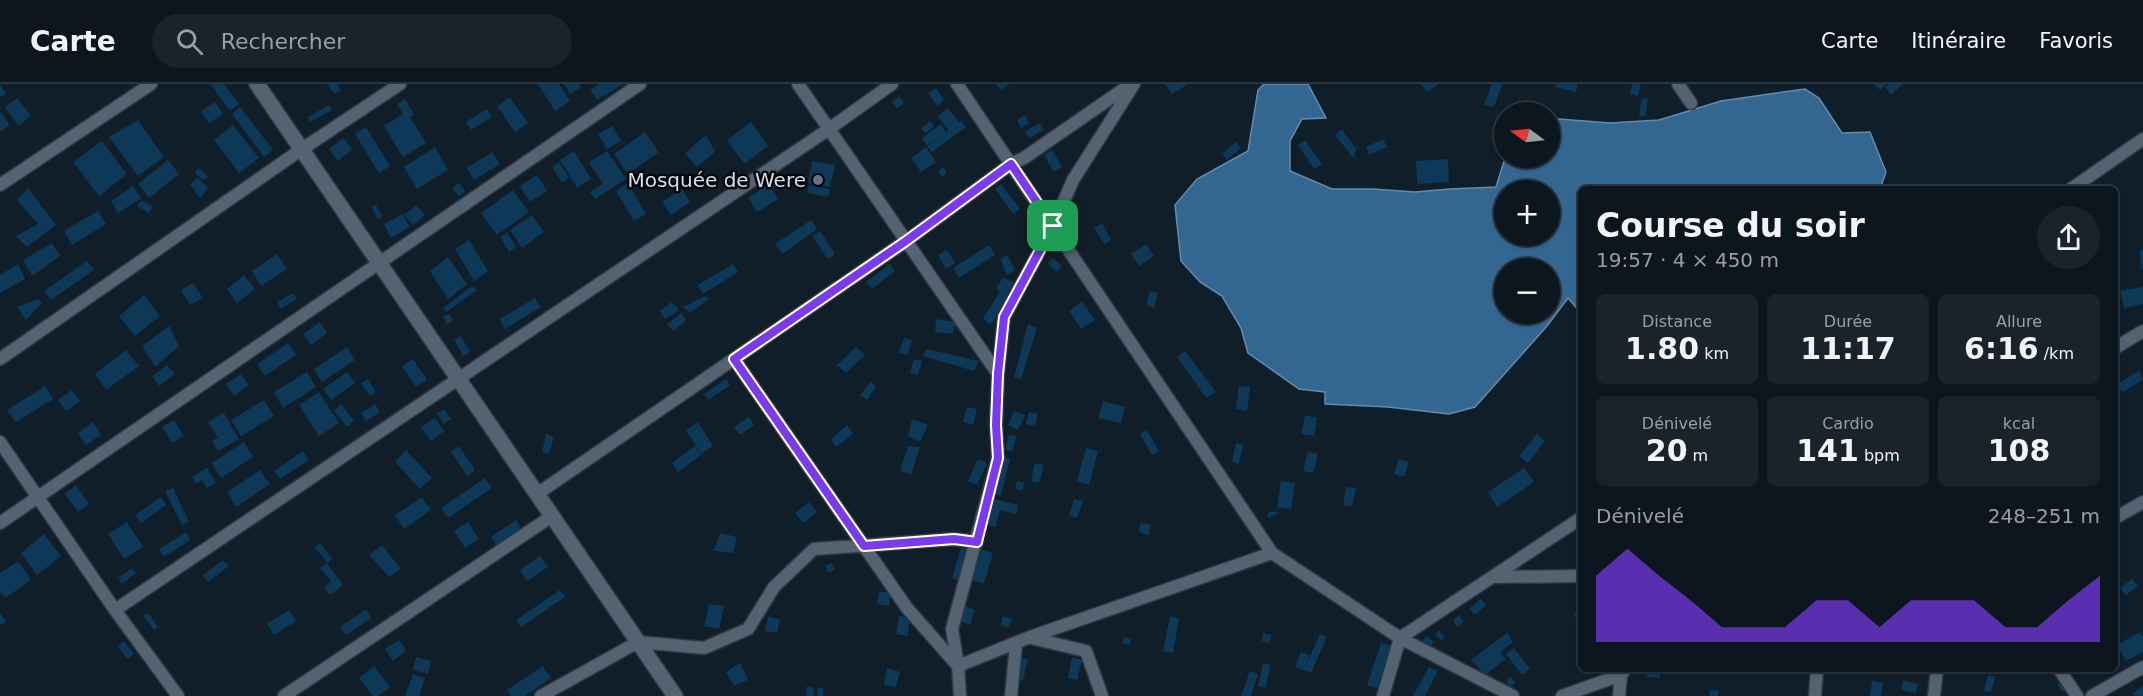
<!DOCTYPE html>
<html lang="fr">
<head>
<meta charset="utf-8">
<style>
  body { margin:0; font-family:"DejaVu Sans",sans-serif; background:#1a232c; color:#f1f3f6; height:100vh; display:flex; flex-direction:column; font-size:22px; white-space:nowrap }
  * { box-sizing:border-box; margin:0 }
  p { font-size:20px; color:#9a9fa4 }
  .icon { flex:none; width:33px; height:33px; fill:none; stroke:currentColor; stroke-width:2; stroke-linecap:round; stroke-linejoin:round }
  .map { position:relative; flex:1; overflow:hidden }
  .details { position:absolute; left:1578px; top:102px; width:540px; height:486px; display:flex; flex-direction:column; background:#0c161f; border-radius:9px; box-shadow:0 2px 4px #0004,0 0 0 2px #2c353d }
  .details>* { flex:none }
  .needle { width:39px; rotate:285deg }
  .controls { position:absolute; left:1494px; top:18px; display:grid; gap:12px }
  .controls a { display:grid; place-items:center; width:66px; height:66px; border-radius:50%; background:#0c161f; box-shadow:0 2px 4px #0004,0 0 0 2px #2c353d; font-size:30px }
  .pin { position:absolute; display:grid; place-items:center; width:51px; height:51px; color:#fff; margin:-26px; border-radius:12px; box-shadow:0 3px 9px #0006 }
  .round { display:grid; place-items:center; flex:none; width:63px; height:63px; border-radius:32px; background:#1a232c }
  .summary { display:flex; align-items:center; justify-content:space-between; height:102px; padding:0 18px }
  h1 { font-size:33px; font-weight:800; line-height:45px }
  .figures { display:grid; grid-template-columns:repeat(3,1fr); gap:9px; height:102px; padding:6px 18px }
  .figures div { display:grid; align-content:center; border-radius:9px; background:#1a232c; text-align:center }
  .figures b { font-size:30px; font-weight:800 }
  .figures small { font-size:16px; font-weight:400 }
  .figures p { font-size:16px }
  .chart { height:168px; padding:12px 18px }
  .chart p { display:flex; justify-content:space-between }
  .chart svg { width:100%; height:108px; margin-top:6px; fill:#7c3aed; opacity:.7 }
  header { display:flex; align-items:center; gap:36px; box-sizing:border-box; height:84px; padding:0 30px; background:#0c161f; border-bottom:2px solid #2c353d }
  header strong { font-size:28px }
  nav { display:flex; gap:33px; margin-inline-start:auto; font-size:21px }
  .search { width:420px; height:54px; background:#1a232c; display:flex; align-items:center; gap:15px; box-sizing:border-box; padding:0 21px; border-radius:33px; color:#9a9fa4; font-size:22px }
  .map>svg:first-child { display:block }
</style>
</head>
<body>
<header>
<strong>Carte</strong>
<div class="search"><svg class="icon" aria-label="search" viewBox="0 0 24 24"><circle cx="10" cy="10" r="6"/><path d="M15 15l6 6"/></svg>Rechercher</div>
<nav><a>Carte</a><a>Itinéraire</a><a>Favoris</a></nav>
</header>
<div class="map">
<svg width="2143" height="612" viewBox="0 0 2143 612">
  <rect width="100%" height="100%" fill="#101e29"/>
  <path fill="#336792" stroke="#648bac" stroke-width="1.5" fill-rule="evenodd" d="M1264 0H1308L1326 34 1302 35 1290 57V87L1332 105H1373L1415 108 1450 105 1496 103 1505 74H1550V37L1559 35 1610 39 1659 36 1721 17 1805 5 1819 14 1842 49 1870 48 1886 88 1880 105H1581V229L1568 214 1547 242 1475 323 1449 330 1388 323 1325 320V308L1299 305 1248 269 1241 244 1222 212 1200 198 1181 177 1175 121 1197 95 1248 67 1258 6ZM1504 106H1550V152H1504ZM1504 184H1550V230H1504Z"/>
  <path fill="#0d3857" d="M0 0 6 10 0 13Z
    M210 0H224L239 20 230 27Z
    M327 0H337L341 6 334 10Z
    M538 0H559L570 17 555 27Z
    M564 0H579L581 3 570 10Z
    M600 0H623L597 16 590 6Z
    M996 0H1009L1001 6Z
    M1165 0H1188L1172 10Z
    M1421 0H1439L1427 8Z
    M1492 0H1502L1494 23 1484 21Z
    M1556 0H1578L1576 8 1555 3Z
    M1632 0H1641L1638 12 1630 10Z
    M1874 0H1887L1880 6Z
    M1889 0H1903L1891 11 1885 3Z
    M936 4 944 16 937 22 928 9Z
    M899 12 904 19 897 25 892 18Z
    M510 13 528 39 515 48 497 22Z
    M17 14 31 32 18 42 5 23Z
    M1642 14 1648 15 1645 33 1639 32Z
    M405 15 414 30 410 33 426 59 403 73 384 42 403 30 397 20Z
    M215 18 223 30 209 39 201 27Z
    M329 21 332 26 310 38 308 33Z
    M240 23 273 66 264 73 232 30Z
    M948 24 959 38 961 37 966 43 932 68 927 62 937 54 927 61 922 54 941 40 946 48 948 46 938 32Z
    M487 25 492 33 471 46 466 38Z
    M0 27 10 41 0 48Z
    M1025 31 1029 39 1021 44 1017 36Z
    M138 36 164 73 138 92 109 53Z
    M930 37 934 43 925 49 921 44Z
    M751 38 768 62 744 80 727 56Z
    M1040 39 1044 46 1029 54 1025 47Z
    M233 41 259 74 239 89 214 56Z
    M612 42 621 57 607 65 598 50Z
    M366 43 390 82 379 89 355 50Z
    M1342 45 1356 64 1354 75 1335 51Z
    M645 48 659 68 628 90 614 70Z
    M706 51 715 68 697 83 685 69Z
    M343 54 352 65 338 77 329 65Z
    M1383 55 1387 63 1369 71 1366 63Z
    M1305 56 1322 80 1314 85 1298 61Z
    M102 57 127 90 99 112 73 78Z
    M1236 58 1241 64 1227 76 1222 70Z
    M435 63 448 86 417 105 404 83Z
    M926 63 936 78 921 88 911 74Z
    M1052 66 1062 83 1054 88 1044 71Z
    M574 67 591 95 577 104 560 76Z
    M607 67 626 95 595 115 590 108 603 100 589 78Z
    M492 68 500 80 474 96 467 84Z
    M1448 75 1449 98 1417 100 1416 77Z
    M168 76 179 90 149 114 138 100Z
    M812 77 835 81 830 103 808 99Z
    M559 78 569 94 562 99 552 83Z
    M943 83 947 89 942 93 938 87Z
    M198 84 209 93 203 96 195 89Z
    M537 91 547 107 530 118 520 102Z
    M198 94 208 104 200 114 190 100Z
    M459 99 465 107 459 112 452 104Z
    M628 99 646 130 634 137 616 107Z
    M769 100 778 115 757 128 748 114Z
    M1001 100 1020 125 1013 130 995 105Z
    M809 101 830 105 828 113 807 109Z
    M133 102 141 114 118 129 111 117Z
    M28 104 56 141 27 163 16 152 38 140 17 116Z
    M682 105 690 118 671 131 662 118Z
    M513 106 529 128 497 151 481 129Z
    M141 116 153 122 149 129 137 122Z
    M376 121 382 132 378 135 372 123Z
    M416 121 425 131 413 141 404 131Z
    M98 127 106 140 72 161 64 147Z
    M403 130 410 143 391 154 384 140Z
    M532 131 544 148 522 164 510 146Z
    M811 136 817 145 783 170 775 160Z
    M1102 139 1111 156 1104 160 1094 144Z
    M820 147 835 170 828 175 812 152Z
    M507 148 516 163 509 168 500 153Z
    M469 156 488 187 474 197 455 165Z
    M52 159 60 172 32 192 23 176Z
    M1146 160 1154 172 1139 182 1131 170Z
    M989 161 995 171 959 194 953 184Z
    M947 166 955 179 946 185 938 171Z
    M2140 166H2143V185H2141Z
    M2115 167 2120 181 2115 183Z
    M277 170 287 185 261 202 252 187Z
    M1007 171 1015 186 1007 191 1000 175Z
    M448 173 467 200 448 215 430 187Z
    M1053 174 1062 182 1056 188 1048 179Z
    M87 177 94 186 51 216 44 207Z
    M18 180 25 195 0 209V191Z
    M733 180 738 188 703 210 698 201Z
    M890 180 895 187 872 205 866 198Z
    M244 191 255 205 237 219 227 205Z
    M1003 194 1014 198 1006 212 1010 215 990 241 983 234 1000 208 996 204Z
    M193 199 203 214 190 221 181 206Z
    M472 202 477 206 446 228 443 224Z
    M2143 203V220L2124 224 2120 207Z
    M1150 207 1158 209 1154 224 1146 221Z
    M293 209 297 215 281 225 277 218Z
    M144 211 160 232 135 252 119 232Z
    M705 212 709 215 690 229 683 223Z
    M535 214 541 223 505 245 500 235Z
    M38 215 42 219 26 236 17 223Z
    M1082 217 1095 236 1081 245 1069 227Z
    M672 218 679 226 665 235 660 227Z
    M682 229 686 236 674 247 667 240Z
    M450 230 452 237 447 240 443 232Z
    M936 235 955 238 953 250 935 248Z
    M320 238 327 249 311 261 303 250Z
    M1028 240 1037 244 1021 295 1014 294Z
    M169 242 179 262 155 283 142 262Z
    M461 252 470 268 463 272 454 256Z
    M904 254 912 256 908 271 899 269Z
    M288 259 296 271 265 292 257 280Z
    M347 263 355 276 322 298 314 285Z
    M856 263 865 271 846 289 837 281Z
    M926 265 979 277 974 287 923 272Z
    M126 266 139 282 106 306 95 290Z
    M1185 267 1216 308 1206 314 1177 273Z
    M413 275 427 296 416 303 402 282Z
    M914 275 922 277 918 291 910 289Z
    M167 281 175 290 159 302 152 292Z
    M2139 287 2143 296 2122 308 2117 300Z
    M307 288 316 303 283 324 274 308Z
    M347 288 355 299 331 316 323 305Z
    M241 290 249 301 234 312 226 300Z
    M368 295 376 308 370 312 361 299Z
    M726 295 730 301 708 316 704 310Z
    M871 297 876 303 867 316 860 311Z
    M45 302 53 315 16 338 7 326Z
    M1239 302 1250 303 1247 327 1236 325Z
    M72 306 80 317 66 327 58 316Z
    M319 308 339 339 319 352 299 321Z
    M264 316 274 332 241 352 231 336Z
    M1103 317 1125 323 1121 339 1098 334Z
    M341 320 354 337 347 343 334 327Z
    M375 320 380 328 366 337 361 329Z
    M967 323 977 325 973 341 963 338Z
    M444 325 451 335 444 340 437 329Z
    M1014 327 1025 331 1018 346 1008 341Z
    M1029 328 1038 330 1035 342 1026 340Z
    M224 329 239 355 218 367 212 357 218 354 208 338Z
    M1305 331 1317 334 1314 352 1301 350Z
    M749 333 754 341 740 351 734 343Z
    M435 334 444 347 431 357 421 343Z
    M912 335 928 341 920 358 908 352Z
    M174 336 184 352 172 359 162 343Z
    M93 338 101 351 86 361 78 349Z
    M698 338 713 362 701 370 686 346Z
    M847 341 853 350 836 363 831 355Z
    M1147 346 1159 367 1152 371 1140 350Z
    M546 350 554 353 549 370 542 368Z
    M1537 350 1545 357 1528 379 1519 372Z
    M1009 351 1016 352 1012 368 1005 366Z
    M244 358 253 373 221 394 212 379Z
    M1236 359 1243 361 1239 380 1232 378Z
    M459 362 475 386 467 392 451 368Z
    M695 362 701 371 678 388 672 379Z
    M908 362 920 363 911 390 900 387Z
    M1086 364 1098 367 1089 401 1077 397Z
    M406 366 432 394 420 405 395 378Z
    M303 367 309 376 280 395 274 387Z
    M1308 368 1318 370 1313 389 1303 387Z
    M1003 373 1010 375 1001 412 994 410Z
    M978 375 987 379 977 401 968 397Z
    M1399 375 1409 378 1404 393 1394 390Z
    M1035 379 1044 381 1039 399 1031 397Z
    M207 384 216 399 207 404 202 396 196 400 192 393Z
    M1524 384 1534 398 1497 423 1488 408Z
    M260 386 270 400 236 423 227 408Z
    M485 394 492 404 448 434 441 424Z
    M1017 397 1024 399 1022 407 1015 405Z
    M1281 397 1295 399 1291 425 1277 423Z
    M76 401 89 420 78 428 65 410Z
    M1346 403 1356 404 1352 422 1343 421Z
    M173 404 189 438 182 441 165 407Z
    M161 413 166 421 141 439 135 431Z
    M422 413 431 426 404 445 395 431Z
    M994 415 1018 421 1016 430 1000 426 996 443 988 441Z
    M1074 415 1083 417 1077 434 1069 431Z
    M809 418 817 428 803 439 795 429Z
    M1269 427 1280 429 1267 434Z
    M516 436 521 444 496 461 491 453Z
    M127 438 143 463 124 475 108 450Z
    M468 438 479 455 465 464 454 447Z
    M1140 439 1151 441 1149 451 1139 448Z
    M186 448 190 456 164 473 159 465Z
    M720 449 737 453 733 469 714 467Z
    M44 450 61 472 37 491 21 469Z
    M320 459 332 475 327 479 343 501 330 511 324 503 331 497 320 484 327 479 315 463Z
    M382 461 401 485 389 493 369 471Z
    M961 464 969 466 959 497 952 494Z
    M981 465 993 469 984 499 972 496Z
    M540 472 548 483 527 497 520 486Z
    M223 476 229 482 208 498 203 491Z
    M18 477 31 496 5 514 0 508V489Z
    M832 479 835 486 828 489 825 482Z
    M132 484 136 489 122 500 118 494Z
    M2132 495 2138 502 2126 511 2120 504Z
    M560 506 565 513 521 543 516 536Z
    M879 508H891L889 522 877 520Z
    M1481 515 1486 521 1475 531 1469 525Z
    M709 520 724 522 719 545 704 542Z
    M966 522 975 526 970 541 961 537Z
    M366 525 371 534 346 551 340 543Z
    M1581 525V541L1573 530Z
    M289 526 296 537 274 551 267 540Z
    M0 528 6 538 0 541Z
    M148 529 158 543 154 546 143 532Z
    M1459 531 1464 537 1458 543 1453 537Z
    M899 532 910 534 908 552 896 550Z
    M1003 532 1012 535 1009 544 1001 541Z
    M1170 532 1179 534 1173 569 1163 567Z
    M768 533 780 535 777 549 765 547Z
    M1439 547 1445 553 1441 557 1435 550Z
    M2140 548 2143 553V568L2126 577 2117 561Z
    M1263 549 1271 551 1270 559 1262 557Z
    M1507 549 1513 558 1500 568 1506 575 1485 591 1471 576Z
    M1320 550 1327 553 1311 589 1295 583 1301 568 1309 571 1307 579Z
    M1427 552 1434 558 1427 565 1421 559Z
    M1124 553 1131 555 1129 561 1122 559Z
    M399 556 406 567 393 577 385 565Z
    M124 557 134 570 127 575 118 562Z
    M1381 559 1391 562 1377 604 1367 601Z
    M1514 564 1530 585 1522 591 1506 570Z
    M416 573 431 577 428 590 413 586Z
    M1072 573 1082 576 1077 596 1068 594Z
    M1021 574 1028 575 1023 597 1015 595Z
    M740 579 748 596 734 602 726 588Z
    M1263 579 1270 581 1266 604 1258 602Z
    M374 582 390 603 378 612H373L359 594Z
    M543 582 551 594 525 612H511L507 606Z
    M1429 583 1438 587 1425 612H1413Z
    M887 584 900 588 896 603 884 601Z
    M1648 585H1661L1660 594 1647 593Z
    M2094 585H2102L2103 588 2098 591Z
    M1250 587 1258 590 1251 612H1241Z
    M413 590 425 594 419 612H405Z
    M1988 591 1995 593 1991 608 1984 607Z
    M1511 593 1516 599 1510 603 1506 597Z
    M1872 597 1883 599 1881 612H1870Z
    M1903 597 1918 600 1916 609 1901 606Z
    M2062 597 2067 605 2062 608 2057 600Z
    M807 602 814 604 813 612H806Z
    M2143 602V612H2135L2133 609Z
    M818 604H823V612H817Z
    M1710 606 1719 607 1718 612H1709Z"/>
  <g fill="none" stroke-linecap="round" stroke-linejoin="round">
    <defs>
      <path id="minor" d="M798 0 998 290
        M957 0 1272 469 1400 554 1513 612
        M1134 0 1073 96 1053 142 1004 233 998 290 996 341 998 374 952 545 958 582 1030 553 1272 469
        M1678 0 1691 19
        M0 101 151 0
        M2071 105 2143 55
        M2115 264 2143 247
        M0 275 302 65 400 0
        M734 275 907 524 958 582 960 612
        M0 358 115 526 178 612
        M537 410 906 157 1011 80 1024 74 1131 0
        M2115 434 2143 418
        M0 439 640 0
        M1492 493 1581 492
        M115 526 829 45 892 0
        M1031 554 1086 567 1102 612
        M2059 585 2077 612
        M284 612 552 432
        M541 612 638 558 704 564 748 545 774 503 814 465 954 455 977 458
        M1011 612 1016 560
        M1383 612 1400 554 1581 434
        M1562 612 1621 591 1626 585
        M1619 612 1621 591
        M1815 612 1817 585
        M1934 612 1937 585
        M2092 612 2143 583"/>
      <path id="tertiary" d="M257 0 675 612"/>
    </defs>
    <use href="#minor" stroke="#2f3741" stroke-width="15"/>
    <use href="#tertiary" stroke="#2f3741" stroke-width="18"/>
    <use href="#minor" stroke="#536371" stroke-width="12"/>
    <use href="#tertiary" stroke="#536371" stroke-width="15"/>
  </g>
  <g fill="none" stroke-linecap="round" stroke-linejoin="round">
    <defs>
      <path id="route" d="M1011 80 1053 142 1004 233 998 290 996 341 998 374 977 458 954 455 864 462 734 275 906 157Z"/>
    </defs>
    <use href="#route" stroke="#fff" stroke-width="12"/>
    <use href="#route" stroke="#7c3aed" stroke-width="8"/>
  </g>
  <circle fill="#6b7280" stroke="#03070c" stroke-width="2" cx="818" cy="96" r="6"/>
  <g text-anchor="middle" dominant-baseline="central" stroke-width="5" stroke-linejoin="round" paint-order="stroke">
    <g font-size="20" fill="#d6dfe7" stroke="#03070c" text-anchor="end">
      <text x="806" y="96">Mosquée de Were</text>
    </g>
  </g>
</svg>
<div class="controls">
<a><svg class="needle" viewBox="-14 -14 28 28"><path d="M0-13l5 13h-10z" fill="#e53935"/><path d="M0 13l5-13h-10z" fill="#9a9fa4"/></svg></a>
<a>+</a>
<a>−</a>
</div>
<div class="pin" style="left:1053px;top:142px;background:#1e9e55"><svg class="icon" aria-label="arrive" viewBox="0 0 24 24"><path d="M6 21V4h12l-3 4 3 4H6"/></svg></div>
<section class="details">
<div class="summary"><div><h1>Course du soir</h1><p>19:57 · 4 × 450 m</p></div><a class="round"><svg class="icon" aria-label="share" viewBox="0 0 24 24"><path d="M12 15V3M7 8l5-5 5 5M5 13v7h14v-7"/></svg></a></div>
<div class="figures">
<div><p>Distance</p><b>1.80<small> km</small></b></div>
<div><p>Durée</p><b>11:17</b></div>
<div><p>Allure</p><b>6:16<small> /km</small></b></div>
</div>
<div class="figures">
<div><p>Dénivelé</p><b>20<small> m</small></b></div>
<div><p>Cardio</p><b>141<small> bpm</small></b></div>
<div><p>kcal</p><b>108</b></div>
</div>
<div class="chart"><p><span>Dénivelé</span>248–251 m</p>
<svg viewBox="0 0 160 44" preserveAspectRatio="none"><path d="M0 44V17L10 6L20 17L30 27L40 38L50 38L60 38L70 27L80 27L90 38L100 27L110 27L120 27L130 38L140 38L150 27L160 17V44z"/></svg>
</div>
</section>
</div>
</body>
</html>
